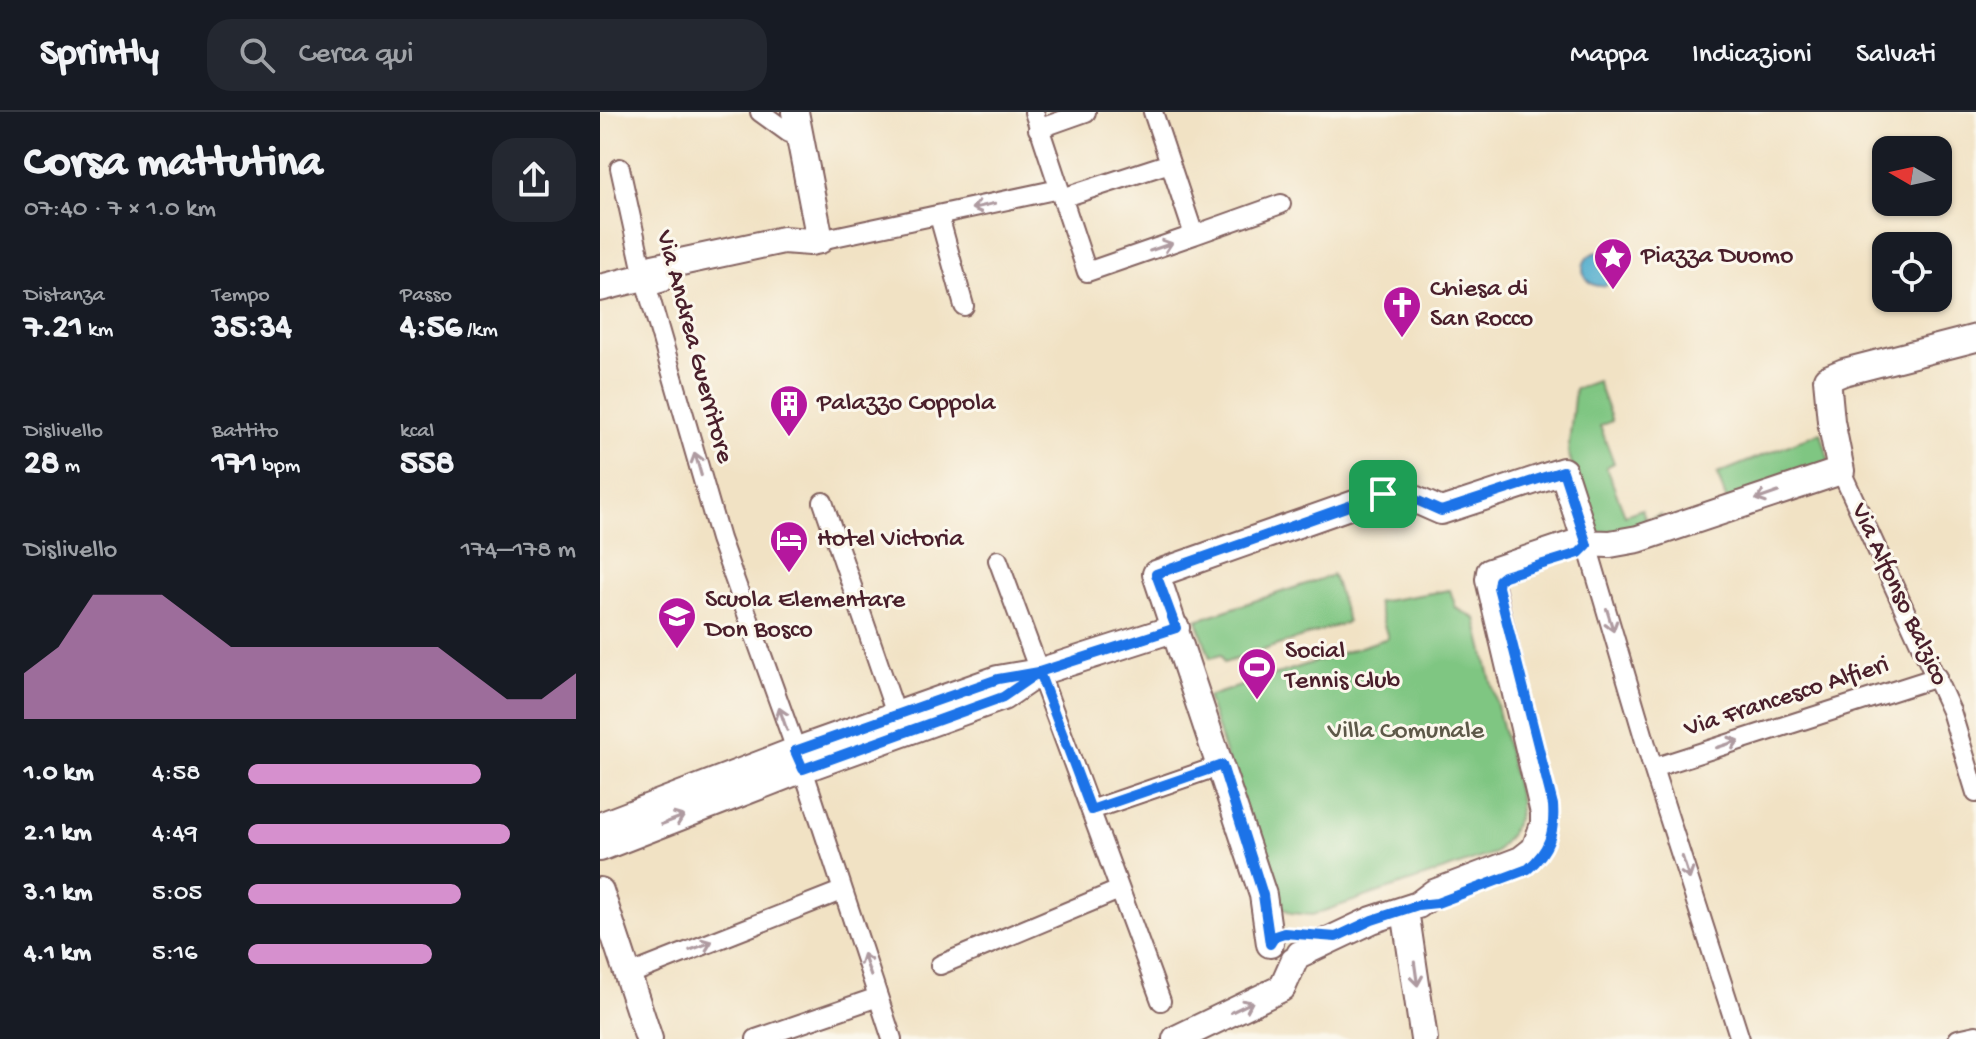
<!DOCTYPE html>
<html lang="it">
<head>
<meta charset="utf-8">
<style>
  body { margin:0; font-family:"Gochi Hand",sans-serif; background:#242831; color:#f1f3f6; height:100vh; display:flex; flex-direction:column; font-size:30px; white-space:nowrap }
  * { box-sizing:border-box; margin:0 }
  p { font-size:26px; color:#9ea1a6 }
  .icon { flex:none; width:44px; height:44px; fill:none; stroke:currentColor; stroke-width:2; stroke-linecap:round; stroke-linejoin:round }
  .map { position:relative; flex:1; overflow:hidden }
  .panel { display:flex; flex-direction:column; background:#171b24; width:600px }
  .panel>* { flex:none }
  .needle { width:52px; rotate:279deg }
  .controls { position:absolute; left:1272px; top:24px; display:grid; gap:16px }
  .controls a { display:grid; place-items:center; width:80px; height:80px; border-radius:16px; background:#171b24; box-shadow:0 2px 6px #0004; font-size:40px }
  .pin { position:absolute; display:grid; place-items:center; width:68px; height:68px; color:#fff; margin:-34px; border-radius:16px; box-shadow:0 4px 12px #0006 }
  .round { display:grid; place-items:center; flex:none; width:84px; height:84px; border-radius:24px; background:#242831 }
  .headline { display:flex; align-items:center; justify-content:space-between; height:136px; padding:0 24px }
  h1 { font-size:44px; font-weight:800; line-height:60px }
  .figures { display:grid; grid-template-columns:repeat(3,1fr); gap:12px; height:136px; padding:8px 24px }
  .figures div { display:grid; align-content:center }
  .figures b { font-size:34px; font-weight:800 }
  .figures small { font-size:22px; font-weight:400 }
  .figures p { font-size:22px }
  .chart { height:224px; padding:16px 24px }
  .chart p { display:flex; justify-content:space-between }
  .chart svg { width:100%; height:144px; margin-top:8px; fill:#d690ce; opacity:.7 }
  ul { padding:0 24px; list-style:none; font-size:26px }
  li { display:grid; grid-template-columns:128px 96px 1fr; align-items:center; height:60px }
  li i { height:20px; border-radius:10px; background:#d690ce }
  header { display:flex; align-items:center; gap:48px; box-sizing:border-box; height:112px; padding:0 40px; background:#171b24; border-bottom:2px solid #363941 }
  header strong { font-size:38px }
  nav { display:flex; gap:44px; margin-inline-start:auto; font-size:28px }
  .search { width:560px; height:72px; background:#242831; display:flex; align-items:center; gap:20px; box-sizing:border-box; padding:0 28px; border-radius:24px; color:#9ea1a6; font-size:30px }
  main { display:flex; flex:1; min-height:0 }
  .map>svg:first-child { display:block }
</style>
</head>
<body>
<header>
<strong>Sprintly</strong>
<div class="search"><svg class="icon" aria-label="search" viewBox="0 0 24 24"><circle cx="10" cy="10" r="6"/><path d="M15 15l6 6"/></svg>Cerca qui</div>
<nav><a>Mappa</a><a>Indicazioni</a><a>Salvati</a></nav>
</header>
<main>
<section class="panel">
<div class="headline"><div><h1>Corsa mattutina</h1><p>07:40 · 7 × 1.0 km</p></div><a class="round"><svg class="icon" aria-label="share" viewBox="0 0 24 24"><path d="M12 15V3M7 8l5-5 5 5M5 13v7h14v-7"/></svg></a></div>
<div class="figures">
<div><p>Distanza</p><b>7.21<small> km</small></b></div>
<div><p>Tempo</p><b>35:34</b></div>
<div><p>Passo</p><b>4:56<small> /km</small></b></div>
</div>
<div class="figures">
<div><p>Dislivello</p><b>28<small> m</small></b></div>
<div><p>Battito</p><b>171<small> bpm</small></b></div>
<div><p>kcal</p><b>558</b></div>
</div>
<div class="chart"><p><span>Dislivello</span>174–178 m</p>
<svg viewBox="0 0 160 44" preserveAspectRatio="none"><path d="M0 44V30L10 22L20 6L30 6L40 6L50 14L60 22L70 22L80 22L90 22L100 22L110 22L120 22L130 30L140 38L150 38L160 30V44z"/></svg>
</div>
<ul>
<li><b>1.0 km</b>4:58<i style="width:71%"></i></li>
<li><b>2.1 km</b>4:49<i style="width:80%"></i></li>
<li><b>3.1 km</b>5:05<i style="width:65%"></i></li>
<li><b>4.1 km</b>5:16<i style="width:56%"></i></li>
</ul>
</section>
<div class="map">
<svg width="1376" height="927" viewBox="0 0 1376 927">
  <rect width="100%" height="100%" fill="#fbf7ec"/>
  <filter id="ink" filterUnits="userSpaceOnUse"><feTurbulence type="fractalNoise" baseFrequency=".0125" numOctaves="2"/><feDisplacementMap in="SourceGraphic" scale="16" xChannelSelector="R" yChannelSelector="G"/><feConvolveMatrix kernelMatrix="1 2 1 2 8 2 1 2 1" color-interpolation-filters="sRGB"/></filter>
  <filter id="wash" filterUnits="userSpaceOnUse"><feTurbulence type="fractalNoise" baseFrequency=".006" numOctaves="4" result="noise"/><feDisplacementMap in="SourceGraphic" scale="32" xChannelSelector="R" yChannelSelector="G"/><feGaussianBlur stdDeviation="1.8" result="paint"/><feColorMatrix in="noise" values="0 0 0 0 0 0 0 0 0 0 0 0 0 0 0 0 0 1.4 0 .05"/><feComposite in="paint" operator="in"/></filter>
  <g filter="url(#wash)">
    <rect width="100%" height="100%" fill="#f1e2c4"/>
    <path fill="#7fc682" stroke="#647256" stroke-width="2" d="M997 269 1012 309 1000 314 1014 351 1006 355 1025 403 1042 397 1046 408 1060 403 1064 414 996 427 968 340 975 277Z
      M1221 320 1231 356 1128 392 1117 362Z
      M733 463 748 510 624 551 621 543 610 546 597 508Z
      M850 478 856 496 876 507 920 689 918 706 910 722 895 741 712 803 691 801 673 789 607 585 788 526 777 490Z"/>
    <path fill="#4dabcc" stroke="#4c657c" stroke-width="2" d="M983 157a17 17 0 1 1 34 0a17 17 0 1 1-34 0Z"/>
  </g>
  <g filter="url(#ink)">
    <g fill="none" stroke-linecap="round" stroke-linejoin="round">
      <defs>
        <path id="street" d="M160 0 189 21
          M434 0 487 160 594 123 553 0
          M438 17 486 0
          M20 56 44 165 120 427 203 657 292 927
          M462 86 570 51
          M339 104 364 194
          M594 123 681 92
          M220 128 459 77
          M1241 359 1351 599 1376 681
          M223 390 299 611
          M987 433 1053 656 1140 927
          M398 448 561 889
          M1053 656 1337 565
          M491 698 622 653
          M340 853 519 778
          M28 863 241 779
          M156 927 278 885
          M1358 927 1376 923"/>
        <path id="secondary" d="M44 165 53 156 183 128 210 130 220 128 195 0
          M0 176 44 165 53 169 60 167
          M0 714 195 639 398 567 439 560 576 516
          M0 736 203 657 403 585 432 565
          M0 779 49 927
          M805 798 824 927
          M670 832 663 783 556 462 783 382 807 384 841 399 963 359 987 433
          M700 842 772 808 818 793 834 781 921 748 935 737 944 712V701L889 467 890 460 976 431 1010 432 1038 427 1241 359 1231 309 1227 267 1244 260 1376 226
          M576 927 682 876 694 849"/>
      </defs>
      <use href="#street" stroke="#846361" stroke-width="22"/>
      <use href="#secondary" stroke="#846361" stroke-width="30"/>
      <use href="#street" stroke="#fff" stroke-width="18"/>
      <use href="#secondary" stroke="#fff" stroke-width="26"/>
    </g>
    <defs><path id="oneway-shaft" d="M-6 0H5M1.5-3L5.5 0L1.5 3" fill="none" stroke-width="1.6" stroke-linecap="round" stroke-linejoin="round" transform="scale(2)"/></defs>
    <g stroke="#ae9aa0">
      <use href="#oneway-shaft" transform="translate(383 94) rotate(167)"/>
      <use href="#oneway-shaft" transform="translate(561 135) rotate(-19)"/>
      <use href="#oneway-shaft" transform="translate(98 352) rotate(-106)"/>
      <use href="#oneway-shaft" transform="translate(1167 384) rotate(161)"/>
      <use href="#oneway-shaft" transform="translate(1010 508) rotate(73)"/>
      <use href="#oneway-shaft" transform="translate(183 607) rotate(-109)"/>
      <use href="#oneway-shaft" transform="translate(1128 632) rotate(-18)"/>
      <use href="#oneway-shaft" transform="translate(73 708) rotate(-21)"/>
      <use href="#oneway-shaft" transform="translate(1086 756) rotate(72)"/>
      <use href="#oneway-shaft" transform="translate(101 834) rotate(-21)"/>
      <use href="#oneway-shaft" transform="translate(267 853) rotate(-109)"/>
      <use href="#oneway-shaft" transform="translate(816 862) rotate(82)"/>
      <use href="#oneway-shaft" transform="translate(642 895) rotate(-26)"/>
    </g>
  </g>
  <g fill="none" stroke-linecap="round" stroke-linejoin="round" filter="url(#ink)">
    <defs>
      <path id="route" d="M783 382 556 462 576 516 439 560 403 585 203 657 195 639 398 567 439 560 491 698 622 653 663 783 670 832 675 824 684 821 736 825 772 808 818 793 837 791 928 757C949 739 955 721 953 693L898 475 899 468 904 464 979 441 987 433 963 359 841 399 807 384 783 382"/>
    </defs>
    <use href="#route" stroke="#fff" stroke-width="16"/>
    <use href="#route" stroke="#1a73e8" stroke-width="10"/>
  </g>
  <defs>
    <symbol id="sight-pin" viewBox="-11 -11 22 30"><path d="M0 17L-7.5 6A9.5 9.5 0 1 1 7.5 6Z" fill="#b5179e" stroke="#fbf7ec"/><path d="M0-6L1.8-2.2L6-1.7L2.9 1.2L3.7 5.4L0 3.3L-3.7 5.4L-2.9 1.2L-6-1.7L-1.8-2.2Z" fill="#fff"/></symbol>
    <symbol id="church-pin" viewBox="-11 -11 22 30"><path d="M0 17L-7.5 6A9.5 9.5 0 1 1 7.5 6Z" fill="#b5179e" stroke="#fbf7ec"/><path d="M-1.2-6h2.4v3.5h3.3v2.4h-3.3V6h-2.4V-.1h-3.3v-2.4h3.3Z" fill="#fff"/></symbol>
    <symbol id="building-pin" viewBox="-11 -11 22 30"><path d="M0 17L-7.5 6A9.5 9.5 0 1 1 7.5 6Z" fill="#b5179e" stroke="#fbf7ec"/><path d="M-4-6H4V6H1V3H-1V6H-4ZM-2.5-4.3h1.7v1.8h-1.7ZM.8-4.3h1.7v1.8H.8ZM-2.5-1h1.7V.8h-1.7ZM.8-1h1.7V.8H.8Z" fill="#fff"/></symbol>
    <symbol id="hotel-pin" viewBox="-11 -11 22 30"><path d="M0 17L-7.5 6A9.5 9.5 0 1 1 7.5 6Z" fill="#b5179e" stroke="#fbf7ec"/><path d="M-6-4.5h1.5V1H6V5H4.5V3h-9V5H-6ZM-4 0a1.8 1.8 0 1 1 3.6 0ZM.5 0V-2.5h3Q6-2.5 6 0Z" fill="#fff"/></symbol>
    <symbol id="school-pin" viewBox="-11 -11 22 30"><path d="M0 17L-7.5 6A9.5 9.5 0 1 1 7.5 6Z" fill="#b5179e" stroke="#fbf7ec"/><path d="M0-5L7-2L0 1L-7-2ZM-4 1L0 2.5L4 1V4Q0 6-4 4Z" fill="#fff"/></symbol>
    <symbol id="stadium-pin" viewBox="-11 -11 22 30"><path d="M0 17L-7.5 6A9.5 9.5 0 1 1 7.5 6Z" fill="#b5179e" stroke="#fbf7ec"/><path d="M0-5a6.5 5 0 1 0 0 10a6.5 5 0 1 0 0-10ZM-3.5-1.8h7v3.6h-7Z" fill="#fff"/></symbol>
  </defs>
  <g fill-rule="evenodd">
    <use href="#sight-pin" x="991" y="123" width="44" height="60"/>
    <use href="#church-pin" x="780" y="171" width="44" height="60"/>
    <use href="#building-pin" x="167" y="270" width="44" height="60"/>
    <use href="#hotel-pin" x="167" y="406" width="44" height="60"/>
    <use href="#school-pin" x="55" y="482" width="44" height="60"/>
    <use href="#stadium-pin" x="635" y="533" width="44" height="60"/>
  </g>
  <g text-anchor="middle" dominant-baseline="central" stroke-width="6" stroke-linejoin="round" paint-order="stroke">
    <g font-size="26" fill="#4a1f2b" stroke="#fbf7ec" text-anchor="start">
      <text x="1041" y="145">Piazza Duomo</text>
      <text x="830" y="178">Chiesa di<tspan x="830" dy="30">San Rocco</tspan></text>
      <text x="217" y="292">Palazzo Coppola</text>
      <text x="217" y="428">Hotel Victoria</text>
      <text x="105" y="489">Scuola Elementare<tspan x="105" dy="30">Don Bosco</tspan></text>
      <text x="685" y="540">Social<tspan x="685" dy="30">Tennis Club</tspan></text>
    </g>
    <g font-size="26" fill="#4a1f2b" stroke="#fbf7ec">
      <text transform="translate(93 235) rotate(75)">Via Andrea Guerritore</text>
      <text transform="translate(1298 483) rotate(65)">Via Alfonso Balzico</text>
      <text transform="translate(1187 586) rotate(-18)">Via Francesco Alfieri</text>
    </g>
    <g font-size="26" fill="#5d5949" stroke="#fbf7ec">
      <text x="806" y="620">Villa Comunale</text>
    </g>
  </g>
</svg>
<div class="controls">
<a><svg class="needle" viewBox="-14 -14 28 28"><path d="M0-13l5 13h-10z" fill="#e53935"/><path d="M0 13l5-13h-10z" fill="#9ea1a6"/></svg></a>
<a><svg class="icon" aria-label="locate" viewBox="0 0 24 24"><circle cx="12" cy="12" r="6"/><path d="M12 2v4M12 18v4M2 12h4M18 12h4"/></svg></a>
</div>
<div class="pin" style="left:783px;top:382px;background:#1e9e55"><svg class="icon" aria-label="arrive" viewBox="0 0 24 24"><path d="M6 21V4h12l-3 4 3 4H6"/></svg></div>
</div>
</main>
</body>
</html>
